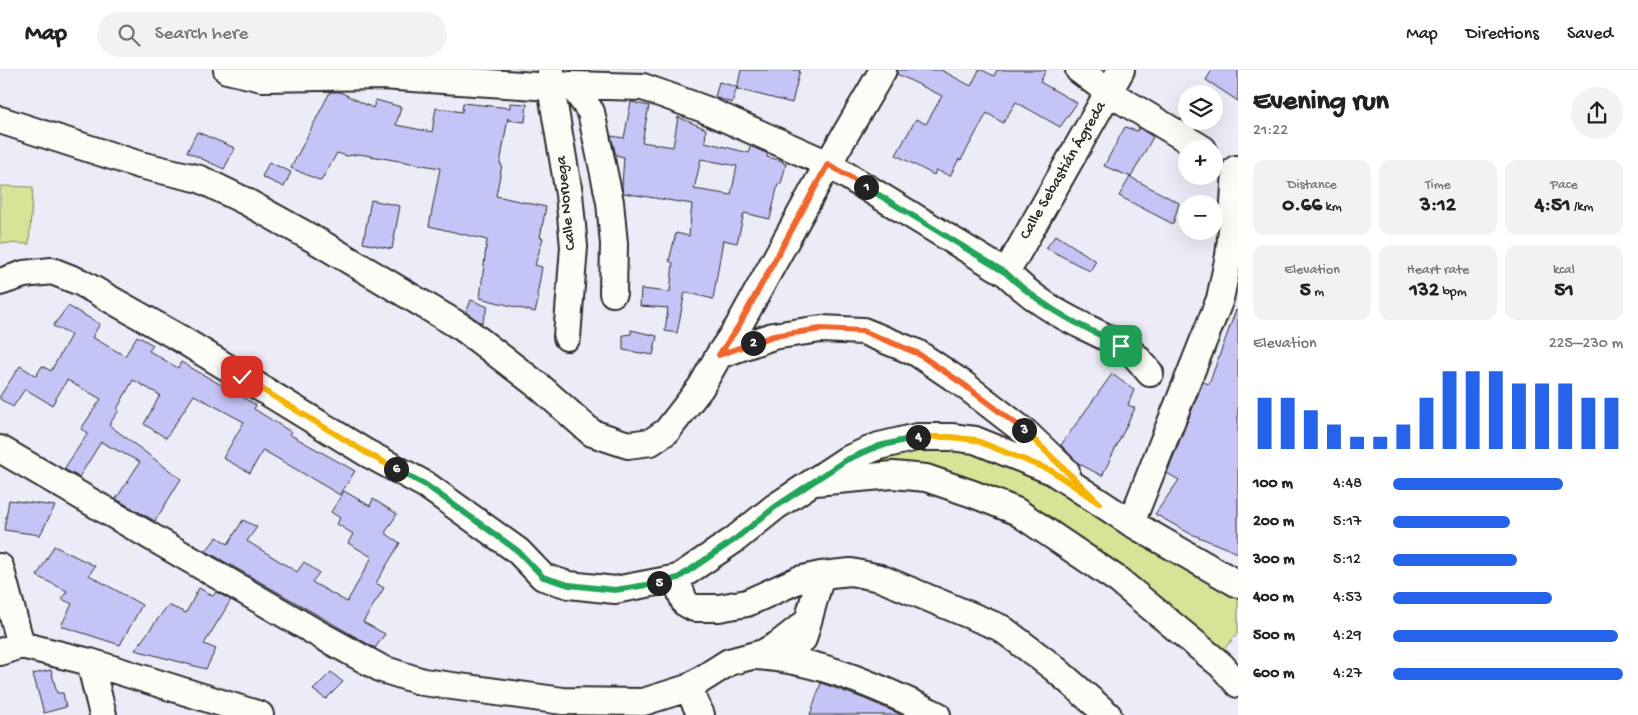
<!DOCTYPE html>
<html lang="en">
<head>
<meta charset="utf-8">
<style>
  body { margin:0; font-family:"Gochi Hand",sans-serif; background:#f2f2f2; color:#222; height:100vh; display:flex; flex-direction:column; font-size:19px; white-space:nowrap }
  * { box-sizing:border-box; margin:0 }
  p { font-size:16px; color:#767676 }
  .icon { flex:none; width:28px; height:28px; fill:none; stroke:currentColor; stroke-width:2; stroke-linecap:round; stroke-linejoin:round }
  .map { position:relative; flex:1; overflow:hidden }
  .panel { display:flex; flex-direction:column; background:#fff; width:400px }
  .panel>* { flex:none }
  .tools { position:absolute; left:1178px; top:15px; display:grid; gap:10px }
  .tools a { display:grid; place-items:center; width:45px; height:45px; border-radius:50%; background:#fff; box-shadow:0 5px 20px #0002; font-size:25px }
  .pin { position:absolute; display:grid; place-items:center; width:42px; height:42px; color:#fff; margin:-21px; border-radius:10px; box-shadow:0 2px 8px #0006 }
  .km { position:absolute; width:25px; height:25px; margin:-12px; border-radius:50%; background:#222; color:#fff; font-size:14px; line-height:25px; text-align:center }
  .round { display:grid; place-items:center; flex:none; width:52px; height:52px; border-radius:26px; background:#f2f2f2 }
  .summary { display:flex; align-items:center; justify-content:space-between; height:85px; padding:0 15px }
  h1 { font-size:28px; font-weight:700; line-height:38px }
  .stats { display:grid; grid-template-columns:repeat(3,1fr); gap:8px; height:85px; padding:5px 15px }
  .stats div { display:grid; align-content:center; border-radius:12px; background:#f2f2f2; text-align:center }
  .stats b { font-size:21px; font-weight:700 }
  .stats small { font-size:14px; font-weight:400 }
  .stats p { font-size:14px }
  .chart { height:140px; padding:10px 15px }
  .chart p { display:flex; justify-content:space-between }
  .chart svg { width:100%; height:90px; margin-top:5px; stroke:#2563eb; stroke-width:6 }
  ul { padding:0 15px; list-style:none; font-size:16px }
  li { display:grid; grid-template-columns:80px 60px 1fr; align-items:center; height:38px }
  li i { height:12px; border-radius:6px; background:#2563eb }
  header { display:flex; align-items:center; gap:30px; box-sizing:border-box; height:70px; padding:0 25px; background:#fff; border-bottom:1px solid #e0e0e0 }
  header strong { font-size:24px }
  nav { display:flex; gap:28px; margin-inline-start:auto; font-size:18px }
  .search { width:350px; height:45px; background:#f2f2f2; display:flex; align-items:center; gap:12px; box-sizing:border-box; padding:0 18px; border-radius:28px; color:#767676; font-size:19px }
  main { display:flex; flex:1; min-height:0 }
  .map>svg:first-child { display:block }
</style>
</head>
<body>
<header>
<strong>Map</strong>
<div class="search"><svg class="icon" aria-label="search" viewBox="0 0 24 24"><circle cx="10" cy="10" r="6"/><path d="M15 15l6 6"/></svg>Search here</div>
<nav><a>Map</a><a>Directions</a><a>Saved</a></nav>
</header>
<main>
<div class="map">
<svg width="1238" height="645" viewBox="0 0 1238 645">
  <rect width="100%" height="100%" fill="#ecebf7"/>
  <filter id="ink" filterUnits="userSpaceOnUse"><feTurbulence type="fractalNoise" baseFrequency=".02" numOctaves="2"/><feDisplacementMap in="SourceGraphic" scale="10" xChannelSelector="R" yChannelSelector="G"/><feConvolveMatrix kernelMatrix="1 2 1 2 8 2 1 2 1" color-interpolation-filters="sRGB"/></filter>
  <g filter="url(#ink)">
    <path fill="#d5e497" stroke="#808861" d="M0 116 33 117 29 174 0 173Z
      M900 378 976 380 1060 416 1091 443 1147 479 1161 487 1196 499 1218 513 1238 527V563L1220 584 1046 452 848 397Z"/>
    <path fill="#c5c4f6" stroke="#2b2b2b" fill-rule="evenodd" d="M741 0H800L792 33 737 19Z
      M898 0H941L971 16 979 0H982L994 6 997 0H1046L1040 12 1077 33 1060 57 1016 32 1003 53 987 43 961 90 959 89 950 106 936 100 934 105 896 85 916 49 926 54 942 26 897 4Z
      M1212 0H1238V31L1206 10Z
      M719 12 737 17 732 33 715 27Z
      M330 22H340L373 38 376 30 401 37 396 55 432 62 436 38 462 42 463 33 510 38V33L527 34 525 52 508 50V48L500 94 502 95 496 126 546 137 540 167 543 168 535 195 542 197 537 226 539 227 535 242 480 228 487 170 429 156 440 98 359 84 347 86 337 83 321 111 291 98Z
      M631 32 649 36 642 72 673 77 678 47 706 59 705 72 749 83 750 76 768 84 767 87 783 91V93L786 94 781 114H778L770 149 744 143 737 173 723 170 713 229 685 222 677 263 665 261 668 238 640 236 641 219 670 222 673 193 669 191 676 163 689 166 692 134 623 123 622 116 624 87 616 85 611 66 624 68ZM701 89 737 96 731 125 694 119Z
      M1125 57 1137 61 1139 58 1153 67 1131 107 1104 96Z
      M197 62 235 78 224 99 187 82Z
      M269 92 291 102 284 117 262 107Z
      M1130 107 1179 133 1173 154 1119 126Z
      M371 130 400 136 392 179 363 173Z
      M1056 165 1096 191 1090 201 1046 178Z
      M471 230 488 237 482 253 466 243Z
      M68 236 100 254 92 267 125 286 137 266 153 275 149 281 178 298 181 292 256 335 254 339 291 362 289 364 355 401 340 425 263 380 250 403 223 388 244 352 194 325 166 368 144 354 160 325 133 310 117 339 119 340 109 355 181 409 155 451 116 429 140 392 101 372 79 407 64 399 88 363 81 359 101 329 67 310 52 335 25 319 13 337 0 329V326L20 296 36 306 42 296 51 301 71 265 53 256Z
      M1236 240 1238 241V483L1189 463 1155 444 1179 410 1167 403 1203 312 1209 314Z
      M631 260 657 266 653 285 623 280V265L631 264Z
      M1112 304 1134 320 1128 335 1135 338 1102 406 1078 393 1061 375Z
      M344 421 370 436 373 429 397 444 385 463 400 473 376 513 384 518 363 552 385 564 375 578 206 481 217 467 228 474 243 450 257 457 247 471 297 502 304 492 319 503 312 512 347 532 372 487 348 473 353 464 337 454 340 448 331 442Z
      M9 430 55 436 40 465 4 460Z
      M54 476 95 496 89 505 142 535 120 575 61 556 72 534 62 529 67 521 37 506Z
      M199 518 213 526 216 522 231 530 204 574 216 579 206 599 135 580 168 535 186 543Z
      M51 600 57 623H63L66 637 44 643 33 604Z
      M331 602 343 612 326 629 313 620Z
      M821 613 865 629 902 645H810Z"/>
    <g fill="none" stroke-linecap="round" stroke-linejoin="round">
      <defs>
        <path id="minor" d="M227 0 262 8 382 6 551 17 572 15 643 17 704 39 828 94 1006 203C1025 221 1047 238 1071 250 1092 261 1113 269 1132 283 1138 288 1144 296 1150 303
          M551 0V17L569 124 574 177 567 267
          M1079 0 1108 22 1203 79
          M572 15 591 42 610 132 614 174 613 223
          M0 50 140 95 200 109 245 131 317 171 463 258 540 317 592 363 628 375 651 372 667 361 701 317 719 285 738 257 828 94 883 0
          M1006 203 1121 0
          M0 212 24 204 52 201 80 212 181 269 365 382 426 415 518 481 543 507 569 515 615 520 678 508 734 470 775 437 846 390 879 376 917 367H951L975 370 1052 401 1131 453 1238 514
          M719 285 773 266 821 259 863 261 917 283 963 314 1025 362 1066 401
          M0 379 322 566 382 599 423 612 563 631 643 632 688 618 729 592 763 583 779 574 807 552
          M815 412 893 405 926 408 973 424 1016 441 1118 510 1221 595 1238 614
          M1131 453 1220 229 1229 186 1233 150 1236 99
          M0 497 21 575
          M678 508 680 520 685 533 694 538H719L747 533 798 510 821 505 851 502 880 508 1001 558 1054 598 1108 645
          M803 569 821 505
          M0 582 21 575 90 592 260 645
          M755 586C820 590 879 617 937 645
          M90 592 103 645
          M688 618 701 645"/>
      </defs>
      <use href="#minor" stroke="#2b2b2b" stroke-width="30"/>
      <use href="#minor" stroke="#fdfcf7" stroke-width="26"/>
    </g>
  </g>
  <g fill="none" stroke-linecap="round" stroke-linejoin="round" filter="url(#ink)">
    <defs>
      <path id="split-1" d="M866 117 1006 203C1025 221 1046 236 1069 249 1086 259 1104 266 1121 276"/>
      <path id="split-2" d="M753 273 719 285 738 257 828 94 866 117"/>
      <path id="split-3" d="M753 273 773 266 821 259 863 261 917 283 963 314 1024 360"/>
      <path id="split-4" d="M918 367H951L975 370 1052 401 1099 433 1024 360"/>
      <path id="split-5" d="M659 513 678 508 734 470 775 437 846 390 879 376 918 367"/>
      <path id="split-6" d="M396 399 426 415 518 481 543 507 569 515 615 520 659 513"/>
      <path id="split-7" d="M242 307 365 382 396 399"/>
    </defs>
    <use href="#split-1" stroke="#fff" stroke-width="10"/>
    <use href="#split-2" stroke="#fff" stroke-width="10"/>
    <use href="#split-3" stroke="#fff" stroke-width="10"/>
    <use href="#split-4" stroke="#fff" stroke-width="10"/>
    <use href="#split-5" stroke="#fff" stroke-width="10"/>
    <use href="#split-6" stroke="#fff" stroke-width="10"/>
    <use href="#split-7" stroke="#fff" stroke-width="10"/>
    <use href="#split-1" stroke="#22a559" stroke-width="6"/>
    <use href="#split-2" stroke="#f0652b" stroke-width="6"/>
    <use href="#split-3" stroke="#f0652b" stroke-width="6"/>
    <use href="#split-4" stroke="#f5b400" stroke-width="6"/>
    <use href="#split-5" stroke="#22a559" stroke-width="6"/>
    <use href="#split-6" stroke="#22a559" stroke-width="6"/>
    <use href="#split-7" stroke="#f5b400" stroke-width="6"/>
  </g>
  <g text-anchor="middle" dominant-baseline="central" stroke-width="4" stroke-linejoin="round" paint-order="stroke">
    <g font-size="16" fill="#2b2b2b" stroke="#fdfcf7">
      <text transform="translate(1064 101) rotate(-60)">Calle Sebastián Ágreda</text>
      <text transform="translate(567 133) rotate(-96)">Calle Noruega</text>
    </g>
  </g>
</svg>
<div class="tools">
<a><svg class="icon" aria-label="layers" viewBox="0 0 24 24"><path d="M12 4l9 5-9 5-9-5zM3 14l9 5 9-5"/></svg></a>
<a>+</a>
<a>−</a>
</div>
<div class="pin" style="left:1121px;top:276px;background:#1e9e55"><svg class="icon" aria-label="arrive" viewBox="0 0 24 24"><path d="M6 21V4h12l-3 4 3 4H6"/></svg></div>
<div class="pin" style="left:242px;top:307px;background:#d93025"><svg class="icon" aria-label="check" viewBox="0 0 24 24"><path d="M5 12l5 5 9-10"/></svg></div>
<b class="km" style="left:866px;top:117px">1</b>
<b class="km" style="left:753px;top:273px">2</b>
<b class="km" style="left:1024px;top:360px">3</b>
<b class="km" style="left:918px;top:367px">4</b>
<b class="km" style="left:659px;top:513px">5</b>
<b class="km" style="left:396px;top:399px">6</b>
</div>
<section class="panel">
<div class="summary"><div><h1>Evening run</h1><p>21:22</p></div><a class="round"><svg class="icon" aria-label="share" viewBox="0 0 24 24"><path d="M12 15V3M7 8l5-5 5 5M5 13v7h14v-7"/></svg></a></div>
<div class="stats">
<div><p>Distance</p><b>0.66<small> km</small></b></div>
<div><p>Time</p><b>3:12</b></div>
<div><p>Pace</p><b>4:51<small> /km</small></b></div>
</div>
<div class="stats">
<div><p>Elevation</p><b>5<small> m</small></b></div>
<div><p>Heart rate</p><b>132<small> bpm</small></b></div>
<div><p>kcal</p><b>51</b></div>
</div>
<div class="chart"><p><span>Elevation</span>225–230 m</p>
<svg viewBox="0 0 160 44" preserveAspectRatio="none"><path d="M5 44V19M15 44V19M25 44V25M35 44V32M45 44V38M55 44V38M65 44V32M75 44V19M85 44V6M95 44V6M105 44V6M115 44V12M125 44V12M135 44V12M145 44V19M155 44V19"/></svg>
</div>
<ul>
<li><b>100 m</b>4:48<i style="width:74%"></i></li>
<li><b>200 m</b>5:17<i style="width:51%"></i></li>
<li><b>300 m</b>5:12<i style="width:54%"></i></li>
<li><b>400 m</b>4:53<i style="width:69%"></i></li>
<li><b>500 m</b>4:29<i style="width:98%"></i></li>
<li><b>600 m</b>4:27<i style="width:100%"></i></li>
</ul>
</section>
</main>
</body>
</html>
